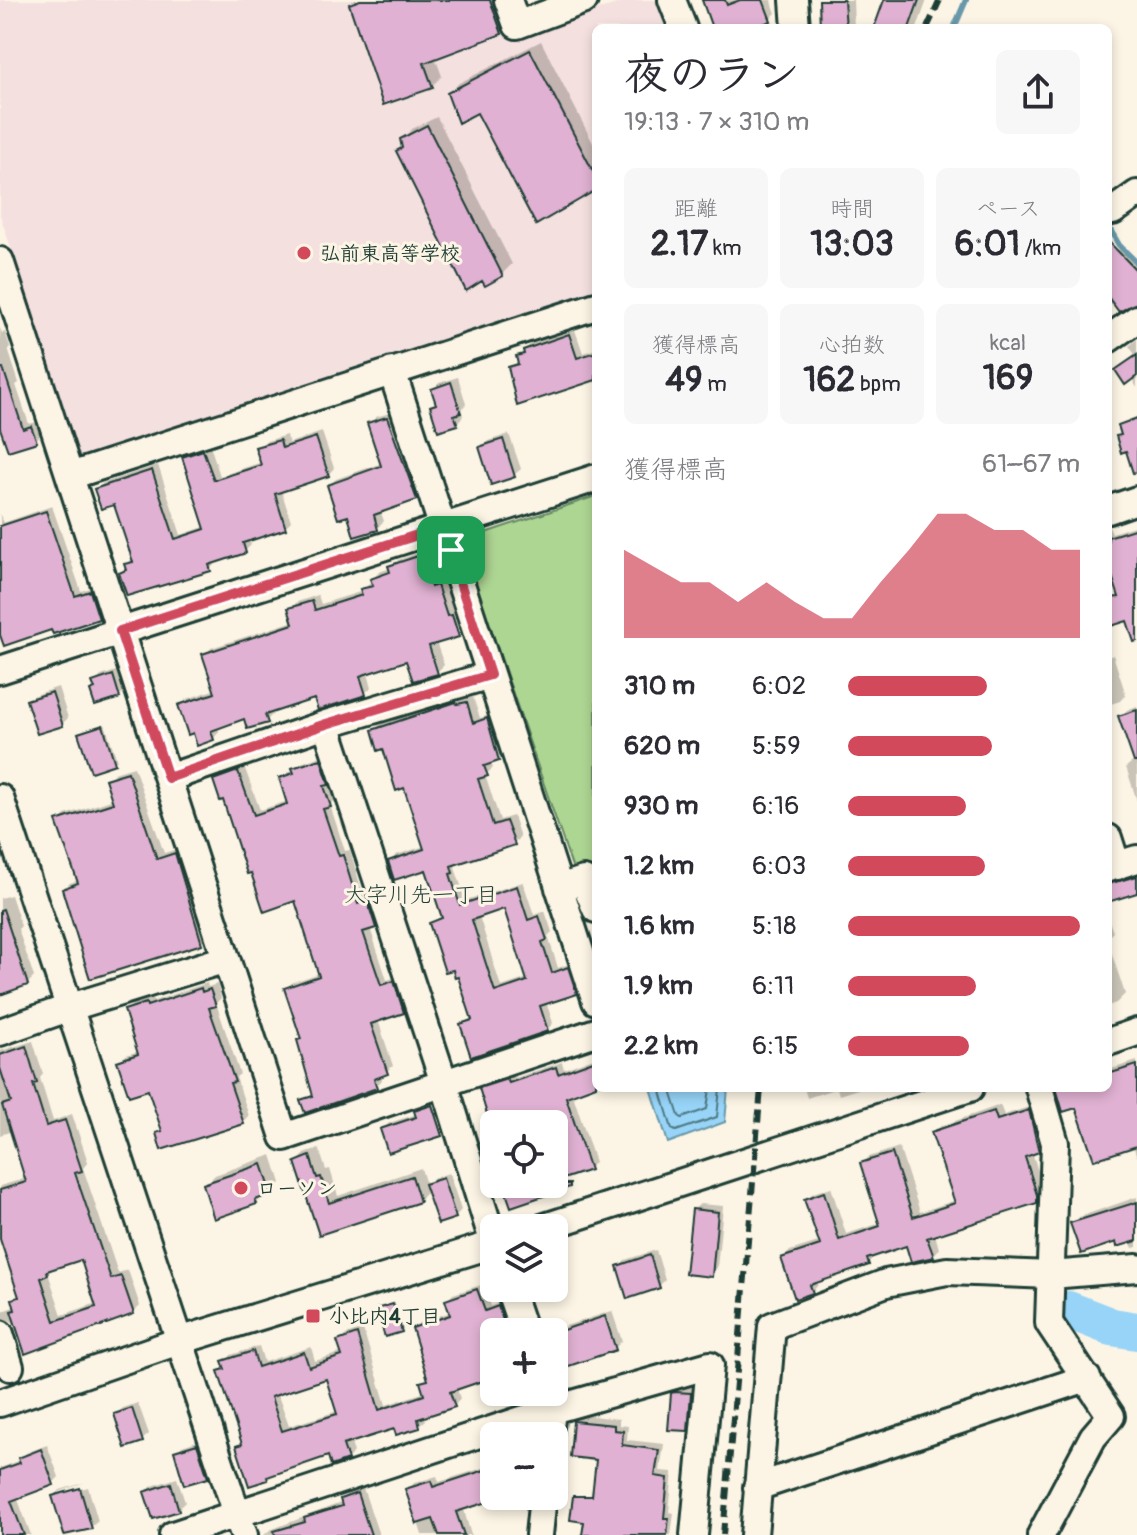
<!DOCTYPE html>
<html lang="ja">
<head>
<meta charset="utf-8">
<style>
  body { margin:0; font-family:Pangolin,"Klee One",sans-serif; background:#f7f7f7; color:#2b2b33; height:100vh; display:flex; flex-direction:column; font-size:30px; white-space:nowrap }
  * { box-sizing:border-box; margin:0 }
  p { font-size:26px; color:#7c7c81 }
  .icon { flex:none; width:44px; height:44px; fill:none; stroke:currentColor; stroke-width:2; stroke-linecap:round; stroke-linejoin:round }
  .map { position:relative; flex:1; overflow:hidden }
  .side { position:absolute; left:592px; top:24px; width:520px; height:1068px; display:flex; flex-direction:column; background:#fff; border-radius:12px; box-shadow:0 4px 12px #0003 }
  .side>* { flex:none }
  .fabs { position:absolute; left:480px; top:1110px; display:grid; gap:16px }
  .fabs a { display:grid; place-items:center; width:88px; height:88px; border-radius:12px; background:#fff; box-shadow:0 4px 12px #0003; font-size:40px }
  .pin { position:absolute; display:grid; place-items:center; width:68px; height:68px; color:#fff; margin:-34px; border-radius:16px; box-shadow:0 4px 12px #0006 }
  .round { display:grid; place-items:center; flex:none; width:84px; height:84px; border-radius:12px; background:#f7f7f7 }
  .overview { display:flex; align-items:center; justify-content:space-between; height:136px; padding:0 32px }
  h1 { font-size:44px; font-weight:800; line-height:60px }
  .metrics { display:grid; grid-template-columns:repeat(3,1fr); gap:12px; height:136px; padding:8px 32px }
  .metrics div { display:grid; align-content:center; border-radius:12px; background:#f7f7f7; text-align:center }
  .metrics b { font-size:34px; font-weight:800 }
  .metrics small { font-size:22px; font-weight:400 }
  .metrics p { font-size:22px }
  .chart { height:224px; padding:16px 32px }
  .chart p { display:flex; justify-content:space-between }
  .chart svg { width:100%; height:144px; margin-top:8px; fill:#d1495b; opacity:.7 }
  ul { padding:0 32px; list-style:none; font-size:26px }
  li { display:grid; grid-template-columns:128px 96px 1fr; align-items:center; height:60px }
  li i { height:20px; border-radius:10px; background:#d1495b }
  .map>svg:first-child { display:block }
</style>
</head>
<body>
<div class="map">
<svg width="1137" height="1535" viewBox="0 0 1137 1535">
  <rect width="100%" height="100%" fill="#fcf5e5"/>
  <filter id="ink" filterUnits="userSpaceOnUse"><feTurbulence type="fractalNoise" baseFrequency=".0125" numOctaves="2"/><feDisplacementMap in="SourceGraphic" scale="16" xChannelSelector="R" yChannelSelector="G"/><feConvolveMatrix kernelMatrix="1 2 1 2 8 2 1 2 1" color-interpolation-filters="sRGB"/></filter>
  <g filter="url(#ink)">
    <path fill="#f4e1df" d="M0 0H498L512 37 629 0H658L669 28H596V291L81 462 0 215Z"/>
    <path fill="#aed693" stroke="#668a64" stroke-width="2" d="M596 496V888L581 893 461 541Z"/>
    <path fill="#97d4f8" stroke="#6798aa" stroke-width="2" d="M651 1088H728L725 1122 668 1143Z"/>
    <path fill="#0003" fill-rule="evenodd" d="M356 0H503L511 22 500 32 435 57 442 76 432 86 352 4Z
      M704 0H771L776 13 771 18 775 28H710L713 26Z
      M821 0H853L854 28H822Z
      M886 0H927L917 28H876Z
      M541 41 596 149V188L449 93 459 83Z
      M437 117 512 264 502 274 398 151 404 146 402 140 412 129Z
      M1123 246 1137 261V292L1108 307V257Z
      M0 328 2 333 5 332 10 347 8 349 19 383 16 385 29 424 37 422 41 434 36 440 0 426Z
      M575 330 583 353 596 349V385L593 378 511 368 519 361 518 357 531 344Z
      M1137 339V388L1124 364 1136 356 1129 346Z
      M458 377 466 404 461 410 463 416 457 423 432 407 437 402 433 390 439 383Z
      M393 412 422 492 416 498 380 510 384 521 377 528 349 513 329 485 336 479 382 463 370 424 376 417Z
      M322 432 334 468 328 475 281 490 291 521 285 527 249 539 251 545 245 551 215 561 216 563 210 569 121 573 133 558 115 502 97 490 103 483 158 465 181 535 207 526 184 457 191 451 210 445 220 476 262 462 258 448 264 442 286 435 289 443Z
      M509 434 521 469 514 475 481 447 488 441Z
      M52 506 81 591 96 586 104 611 98 617 53 628 0 634V514L3 523Z
      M1108 524 1112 533 1137 525V617L1108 558Z
      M428 550 438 582 444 580 454 611 458 609 465 628 458 635 436 642 444 665 437 672 407 658 367 671 372 687 365 693 316 697 272 711 273 714 266 721 245 717 218 726 219 732 213 739 180 706 187 699 216 689 205 655 211 648 294 621 290 609 297 602 318 595 321 604 363 591 379 572 391 568 398 560Z
      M1113 655 1126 695 1120 701 1108 705V657Z
      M119 670 126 690 119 696 92 691 97 687 95 682 101 676Z
      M58 687 68 718 62 724 28 701 35 695Z
      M462 697 463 699 473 697 480 718 493 714 504 753 490 761 493 768 485 775 500 820 513 816 520 837 514 843 457 862 455 868 466 900 523 882 534 915 545 911 552 932 548 936 558 968 574 962 582 986 576 992 546 1002 553 1023 547 1030 462 1024 473 1017 459 975 431 923 443 915 428 867 390 861 396 855 425 846 405 786 374 730 380 724ZM505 907 528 978 501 987 479 916Z
      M1137 706V801L1126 767 1135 760 1121 716 1127 710Z
      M105 724 117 760 114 762 81 734Z
      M327 754 334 776 330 781 336 799 330 805 345 851 350 850 364 898 373 895 381 919 370 928 387 980 400 976 410 1005 403 1012 378 1020 393 1066 381 1075 382 1080 376 1086 303 1101 314 1093 299 1041 302 1037 286 988 293 982 320 973 297 899 224 798 215 780 222 774 244 766 260 810 288 801 281 779 287 773 295 770 301 763Z
      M134 767 164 853 181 848 207 936 201 942 64 889 70 883 79 880 59 821 65 815 114 799 108 780 114 773Z
      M11 895 21 926 18 929 34 977 27 984 0 992V898Z
      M1108 918 1113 932 1108 937Z
      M1108 942 1125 994 1116 1003 1108 1006Z
      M207 983 208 987 217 984 221 998 216 1003 240 1074 236 1077 249 1116 243 1122 158 1133 163 1128 149 1087 119 1062 126 1055 139 1051 126 1011 133 1004 153 998 154 1001Z
      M33 1041 43 1074 40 1078 53 1121 72 1114 88 1162 83 1168 118 1273 128 1270 140 1306 133 1313 24 1352 13 1322 0 1317V1312L16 1306 14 1300 20 1294 0 1233V1186L27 1178 12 1131 0 1135V1051ZM82 1258 97 1303 62 1315 48 1273 54 1267Z
      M596 1057V1084L572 1092 595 1162 589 1168 554 1180V1124H494V1145L490 1132 494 1128 481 1089 487 1082 514 1074 515 1078 562 1062 564 1069Z
      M1137 1061V1157L1133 1145 1077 1105 1061 1088H1108V1070Z
      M804 1088H861L839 1095 837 1088 807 1098Z
      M438 1100 447 1128 441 1134 383 1129 389 1123 417 1114 422 1105Z
      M1000 1105 1004 1115 1035 1105 1045 1143 1032 1152 1043 1187V1194L1036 1201 935 1234 939 1249 933 1256 907 1244 874 1255 868 1264 817 1280 818 1285 812 1292 783 1258 790 1251 821 1241 807 1199 813 1193 831 1187 846 1234 881 1223 862 1164 869 1157 899 1147 920 1212 956 1200 934 1132 941 1126Z
      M319 1149 326 1170 330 1169 338 1196 421 1168 426 1185 433 1178 449 1173 461 1210 455 1217 429 1190 419 1200 320 1232 297 1162 306 1153Z
      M272 1155 281 1183 256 1203 205 1185 215 1175Z
      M1137 1197V1247L1133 1248 1130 1241 1117 1240 1073 1224 1079 1217Z
      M700 1204 723 1206 717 1268 711 1274 693 1210Z
      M656 1250 665 1280 659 1286 619 1266 625 1260Z
      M484 1284 491 1306 505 1301 515 1332H494V1375L457 1388 460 1399 454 1406 424 1415 426 1420 419 1426H395L350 1441 354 1452 347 1459 329 1454 272 1473 267 1478 238 1447 243 1442 220 1372 231 1355 259 1346 264 1362 311 1347 315 1361 343 1352 339 1341 346 1335 363 1329 386 1405 425 1392 422 1383 429 1376 414 1328 420 1322 451 1312 447 1300 453 1294ZM327 1376 338 1411 289 1426 277 1393Z
      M395 1303 403 1328 401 1330 379 1310Z
      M612 1311 622 1341 615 1348 564 1365 556 1334 562 1327Z
      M679 1387H697L693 1423 687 1429 672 1394Z
      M138 1403 149 1434 142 1440 126 1445 116 1414 123 1408Z
      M582 1415 619 1419V1425L628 1426 627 1440 664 1444 660 1471 673 1472 669 1512 674 1513 671 1535H584L596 1496 599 1458 575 1421Z
      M203 1439 213 1470 207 1476 176 1452 182 1446Z
      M47 1445 59 1477 53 1483 17 1497 31 1535H0V1468L21 1460 26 1453Z
      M494 1455V1496H499L463 1507 471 1535H422L408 1490 414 1483 437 1476 439 1482 489 1466 488 1461Z
      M177 1478 185 1502 178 1509 146 1492 152 1486Z
      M86 1482 59 1492V1496L88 1487 98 1521 91 1527 66 1535 54 1497 60 1490Z
      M363 1488 379 1535H264L270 1530 343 1502 342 1499 348 1493Z"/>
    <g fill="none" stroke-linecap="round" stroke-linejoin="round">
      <path stroke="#4f7982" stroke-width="2" d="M660 1088 672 1129 676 1131 717 1117 720 1088
        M670 1088 679 1116 682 1118 707 1109 710 1088"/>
      <path stroke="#6798aa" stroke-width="6" d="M954 28 966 0
        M1108 226 1119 245 1137 263"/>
      <path stroke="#97d4f8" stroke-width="38" d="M1068 1310 1112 1327 1137 1331"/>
    </g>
    <path fill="#e0b1d2" stroke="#1f3d34" stroke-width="2" fill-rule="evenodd" d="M360 0H490L502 34 424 63 433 88 383 105 349 4Z
      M702 0H725L727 5 740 0H763L771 21 752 28H712Z
      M819 0H844L846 28H820Z
      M884 0H919L909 28H874Z
      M530 50 596 177V190L536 225 477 113 458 123 447 93Z
      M427 125 503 276 485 286 482 281 466 291 396 151 402 148 400 139Z
      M1108 241 1137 271V303L1119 312 1108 297Z
      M569 334 577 358 596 352V380L517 406 508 367 518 364 516 356 524 354 523 350Z
      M1137 355V376L1125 385 1115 370Z
      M3 368 23 429 31 426 37 442 8 451 0 428V369Z
      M451 382 461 413 454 415 458 425 438 431 430 406 436 404 431 389Z
      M387 417 417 500 374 515 378 530 354 537 348 516 338 519 327 485 381 466 367 423Z
      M1137 418V472L1133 473 1126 451 1121 453 1116 436 1121 435 1118 425Z
      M316 437 329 476 275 494 286 529 243 543 246 553 209 565 211 571 127 596 119 573 126 570 124 564 133 562 114 505 101 509 94 489 152 470 175 539 205 529 182 457 203 450 214 480 261 465 255 447 280 440 282 448Z
      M503 439 515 477 491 485 479 447Z
      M46 511 75 596 90 591 99 619 53 634 51 630 4 646 0 635V526Z
      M1137 528V641L1134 642 1127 621 1108 627V598L1119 597 1108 564V537Z
      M421 555 431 587 437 585 447 616 452 615 459 637 429 646 438 674 413 681 406 661 360 676 366 695 318 710 314 699 265 715 268 723 247 729 244 719 211 731 214 740 197 746 193 733 188 735 178 705 215 693 202 654 293 624 288 608 312 601 315 610 362 595 360 589 373 586 370 579 390 572 388 566Z
      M113 675 120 698 95 706 90 691 95 689 92 682Z
      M52 692 63 726 37 734 26 700Z
      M456 702 457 704 467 702 473 723 487 718 499 761 484 766 488 776 478 779 493 825 506 821 515 845 451 866 453 873 450 874 460 905 517 886 528 920 539 916 547 940 542 942 552 973 568 967 577 994 540 1006 548 1031 471 1057 460 1024 472 1020 458 977 455 978 453 970 445 972 429 923 442 918 426 870 394 880 388 861 424 849 404 788 396 791 383 749 378 751 372 730ZM504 909 527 981 495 992 472 920Z
      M1137 710V762H1134L1118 716Z
      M103 725 115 764 91 772 78 733Z
      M321 759 329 785 324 786 331 807 323 809 339 856 343 855 358 904 367 900 376 928 363 932 381 985 394 981 404 1013 371 1024 388 1074 374 1079 377 1088 305 1113 300 1100 313 1096 297 1040 301 1039 284 988 319 976 295 901 264 912 251 873 247 874 223 800 220 801 213 780 238 771 254 815 287 804 279 778 294 773 292 768Z
      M128 772 157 859 175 853 202 944 90 979 62 889 78 883 56 821 113 803 105 779Z
      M1137 876V893L1108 902V884Z
      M3 909 28 985 0 995V910Z
      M201 988 202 992 210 989 216 1006 209 1008 235 1082 230 1083 244 1124 161 1150 156 1133 162 1131 148 1090 129 1096 117 1061 138 1054 124 1010 146 1003 147 1006Z
      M26 1046 37 1083 33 1084 46 1126 65 1120 82 1171 75 1173 111 1279 121 1276 134 1314 25 1354 11 1311 15 1310 12 1299 19 1297 0 1239V1190L26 1182 2 1105 11 1102 0 1068V1055ZM81 1260 96 1307 55 1321 41 1278 48 1275 47 1271Z
      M596 1060V1086L566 1097 590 1170 554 1182V1124H490L479 1088 507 1079 509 1083 556 1067 558 1074Z
      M1137 1065V1146L1094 1160 1076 1108 1063 1112 1056 1088H1108V1074Z
      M432 1105 442 1136 388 1153 380 1129 416 1117 414 1111Z
      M1029 1110 1039 1152 1025 1157 1037 1195V1203L927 1238 934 1257 911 1262 906 1246 867 1259 869 1265 810 1285 813 1293 795 1299 781 1258 820 1245 804 1199 824 1192 839 1240 880 1226 860 1163 892 1153 913 1217 955 1203 931 1132 994 1111 997 1120Z
      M310 1156 317 1178 321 1177 329 1203 412 1176 420 1202 319 1235 295 1162Z
      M262 1164 272 1194 255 1200 257 1204 214 1219 203 1184Z
      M443 1178 456 1218 438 1224 424 1184Z
      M503 1184H570V1187L511 1207Z
      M1137 1202V1241L1117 1247 1116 1242 1081 1254 1070 1223Z
      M692 1209 718 1212 712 1277 685 1274Z
      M650 1255 660 1288 627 1299 617 1266Z
      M477 1289 485 1311 498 1306 507 1332H494V1377L450 1392 455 1407 418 1419 420 1428 396 1435 394 1429 343 1445 348 1460 331 1466 328 1456 267 1477 268 1480 249 1486 236 1446 242 1444 218 1371 225 1369 222 1361 253 1351 258 1367 304 1352 309 1367 342 1356 337 1341 357 1334 379 1410 424 1395 420 1382 428 1380 412 1328 450 1315 445 1300ZM326 1379 337 1414 282 1431 271 1397Z
      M393 1304 402 1332 385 1337 376 1309Z
      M605 1316 616 1350 563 1368 554 1333Z
      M675 1392 691 1393 688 1431 668 1430 671 1393Z
      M132 1408 143 1442 125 1448 114 1414Z
      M573 1421 614 1425V1430L623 1431 622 1445 659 1450 655 1476 668 1478 664 1518H669L667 1535H582L584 1522 570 1520 573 1496H592L596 1460 570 1457Z
      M197 1444 208 1478 184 1485 174 1451Z
      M41 1449 54 1485 11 1501 24 1535H0V1470L20 1463 18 1458Z
      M494 1467V1500L456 1512 464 1535H439L433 1519 417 1524 405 1489 431 1481 433 1487Z
      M171 1483 179 1511 153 1519 144 1492Z
      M80 1488 92 1529 64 1535 52 1496Z
      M357 1493 371 1535H275L274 1531 305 1522 304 1518 342 1506 340 1499Z"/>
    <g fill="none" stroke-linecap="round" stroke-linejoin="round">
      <defs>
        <path id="minor" d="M508 0 517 25 584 0
          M672 0 683 28
          M794 0 796 28
          M1113 211 1137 194
          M0 261 284 1137 596 1032
          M1108 339 1137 319
          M392 371 596 1001
          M70 476 596 306
          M1108 510 1137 500
          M0 670 596 478
          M326 724 444 1083 494 1244
          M168 778 326 724 490 675
          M0 798 244 1535
          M1108 838 1117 866
          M1108 868 1137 859
          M559 888 584 880 596 909
          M0 1032 71 1007 226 959
          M1108 1042 1137 1032
          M1039 1088 1055 1143 1049 1323 1111 1416 1093 1437 1041 1535
          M542 1228 970 1088
          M509 1288 524 1332
          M0 1334 10 1367
          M546 1392 552 1410 549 1436
          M0 1403 179 1341 494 1244
          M757 1487 1087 1378
          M173 1535 552 1410 710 1365 694 1535
          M539 1535 543 1496
          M754 1535 772 1326 886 1283 947 1271 1051 1275 1137 1268"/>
      </defs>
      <use href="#minor" stroke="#1f3d34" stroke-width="32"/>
      <use href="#minor" stroke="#fcf5e5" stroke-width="26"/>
      <path stroke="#1f3d34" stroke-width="6" stroke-dasharray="12 6" stroke-linecap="butt" d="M927 28 940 0
        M723 1535 761 1088"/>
    </g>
  </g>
  <g fill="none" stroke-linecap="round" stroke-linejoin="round" filter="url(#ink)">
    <defs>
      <path id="route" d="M442 527 490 675 326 724 168 778 120 631Z"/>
    </defs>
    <use href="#route" stroke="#fff" stroke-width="16"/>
    <use href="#route" stroke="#d1495b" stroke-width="10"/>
  </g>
  <g fill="#d1495b" stroke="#fcf5e5" stroke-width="3">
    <circle cx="304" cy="253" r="8"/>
    <circle cx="241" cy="1188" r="8"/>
    <rect x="305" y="1308" width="16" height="16" rx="4"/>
  </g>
  <g text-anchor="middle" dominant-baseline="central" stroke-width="6" stroke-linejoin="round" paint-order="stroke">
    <g font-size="20" font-weight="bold" fill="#1f3d34" stroke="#fcf5e5" text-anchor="start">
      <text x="320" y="253">弘前東高等学校</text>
      <text x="257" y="1188">ローソン</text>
      <text x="329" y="1316">小比内4丁目</text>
    </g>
    <g font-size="22" fill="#1f3d34" stroke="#fcf5e5">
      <text x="421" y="895">大字川先一丁目</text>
    </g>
  </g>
</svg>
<div class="fabs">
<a><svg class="icon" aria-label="locate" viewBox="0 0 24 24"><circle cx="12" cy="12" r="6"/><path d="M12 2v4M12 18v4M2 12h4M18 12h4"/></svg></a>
<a><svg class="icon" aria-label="layers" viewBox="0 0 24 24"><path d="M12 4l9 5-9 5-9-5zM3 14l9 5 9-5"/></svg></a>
<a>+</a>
<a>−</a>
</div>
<div class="pin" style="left:451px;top:550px;background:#1e9e55"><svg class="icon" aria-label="arrive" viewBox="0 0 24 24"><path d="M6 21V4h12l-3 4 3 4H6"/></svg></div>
<section class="side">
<div class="overview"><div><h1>夜のラン</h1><p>19:13 · 7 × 310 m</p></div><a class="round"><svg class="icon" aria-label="share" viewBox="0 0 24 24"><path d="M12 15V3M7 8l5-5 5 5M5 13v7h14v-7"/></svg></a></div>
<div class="metrics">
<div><p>距離</p><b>2.17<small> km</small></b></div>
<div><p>時間</p><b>13:03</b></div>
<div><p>ペース</p><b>6:01<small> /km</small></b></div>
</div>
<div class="metrics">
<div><p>獲得標高</p><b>49<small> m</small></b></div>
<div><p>心拍数</p><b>162<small> bpm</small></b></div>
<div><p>kcal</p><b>169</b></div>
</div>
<div class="chart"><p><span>獲得標高</span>61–67 m</p>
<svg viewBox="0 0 160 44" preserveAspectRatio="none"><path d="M0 44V17L10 22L20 27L30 27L40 33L50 27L60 33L70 38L80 38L90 27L100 17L110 6L120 6L130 11L140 11L150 17L160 17V44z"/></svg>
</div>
<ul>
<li><b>310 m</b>6:02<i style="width:60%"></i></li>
<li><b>620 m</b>5:59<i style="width:62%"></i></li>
<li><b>930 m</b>6:16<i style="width:51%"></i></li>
<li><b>1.2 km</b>6:03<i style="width:59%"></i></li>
<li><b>1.6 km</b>5:18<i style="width:100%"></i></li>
<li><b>1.9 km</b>6:11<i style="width:55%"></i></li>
<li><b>2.2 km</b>6:15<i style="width:52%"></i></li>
</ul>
</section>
</div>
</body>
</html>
